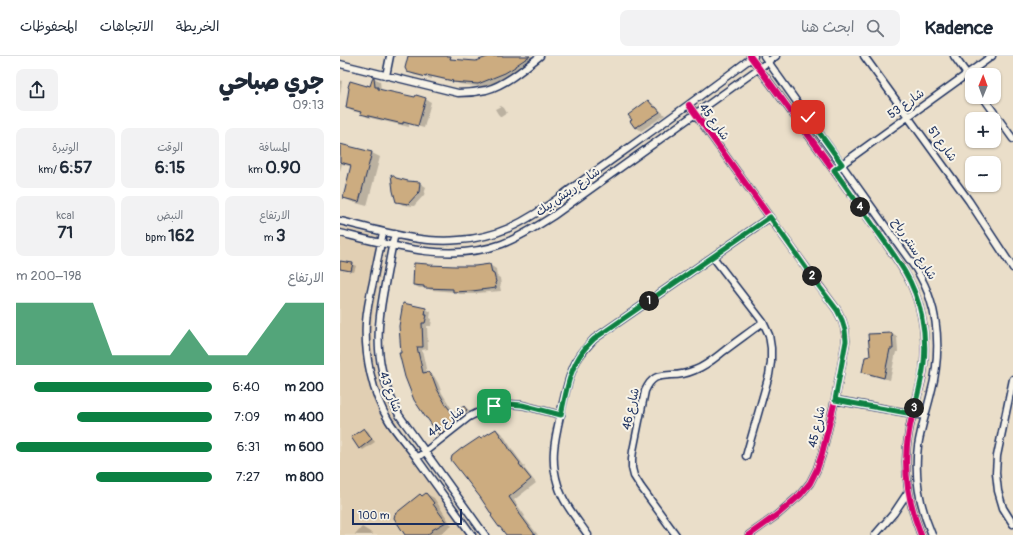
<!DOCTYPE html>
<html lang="ar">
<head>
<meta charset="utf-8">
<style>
  body { margin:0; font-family:Pangolin,"Playpen Sans Arabic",sans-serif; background:#f2f2f3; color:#1f2937; direction:rtl; height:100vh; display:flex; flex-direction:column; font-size:15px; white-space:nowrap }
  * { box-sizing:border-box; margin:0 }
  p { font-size:13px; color:#747a83 }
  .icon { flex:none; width:22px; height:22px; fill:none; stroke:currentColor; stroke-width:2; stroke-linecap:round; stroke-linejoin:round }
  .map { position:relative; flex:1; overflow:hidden; direction:ltr }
  .panel { display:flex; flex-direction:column; background:#fff; width:340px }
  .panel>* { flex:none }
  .needle { width:26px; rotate:1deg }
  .controls { position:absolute; left:625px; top:12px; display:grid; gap:8px }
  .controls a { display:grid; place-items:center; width:36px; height:36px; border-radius:8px; background:#fff; box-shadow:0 1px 3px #0004; font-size:20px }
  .scale { position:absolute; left:12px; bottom:10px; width:110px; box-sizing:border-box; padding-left:4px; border:2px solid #1b2f5e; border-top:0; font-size:11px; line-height:14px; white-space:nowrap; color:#1b2f5e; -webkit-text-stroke:3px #f7f3e8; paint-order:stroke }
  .pin { position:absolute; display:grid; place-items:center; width:34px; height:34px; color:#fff; margin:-17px; border-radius:8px; box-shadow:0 2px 6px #0006 }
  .km { position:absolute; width:20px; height:20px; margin:-10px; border-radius:50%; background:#222; color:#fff; font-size:11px; line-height:20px; text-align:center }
  .round { display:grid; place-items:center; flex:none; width:42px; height:42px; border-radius:8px; background:#f2f2f3 }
  .overview { display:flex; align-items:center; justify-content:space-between; height:68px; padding:0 16px }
  h1 { font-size:22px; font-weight:800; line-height:30px }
  .stats { display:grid; grid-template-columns:repeat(3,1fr); gap:6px; height:68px; padding:4px 16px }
  .stats div { display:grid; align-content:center; border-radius:8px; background:#f2f2f3; text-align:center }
  .stats b { font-size:17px; font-weight:800 }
  .stats small { font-size:11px; font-weight:400 }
  .stats p { font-size:11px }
  .chart { height:112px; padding:8px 16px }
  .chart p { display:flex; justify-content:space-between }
  .chart svg { width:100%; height:72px; margin-top:4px; fill:#0b8043; opacity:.7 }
  ul { padding:0 16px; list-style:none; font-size:13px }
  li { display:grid; grid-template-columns:64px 48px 1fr; align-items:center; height:30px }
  li i { height:10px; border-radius:5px; background:#0b8043 }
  header { display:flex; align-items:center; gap:24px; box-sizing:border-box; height:56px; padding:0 20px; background:#fff; border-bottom:1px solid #e0e1e3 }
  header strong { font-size:19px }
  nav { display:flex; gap:22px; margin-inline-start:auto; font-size:14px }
  .search { width:280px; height:36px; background:#f2f2f3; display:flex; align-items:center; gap:10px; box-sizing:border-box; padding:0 14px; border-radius:8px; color:#747a83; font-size:15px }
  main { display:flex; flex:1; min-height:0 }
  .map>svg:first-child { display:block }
</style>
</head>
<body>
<header>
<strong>Kadence</strong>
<div class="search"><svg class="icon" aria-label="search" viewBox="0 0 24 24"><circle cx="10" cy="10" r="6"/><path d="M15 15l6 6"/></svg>ابحث هنا</div>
<nav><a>الخريطة</a><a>الاتجاهات</a><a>المحفوظات</a></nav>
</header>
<main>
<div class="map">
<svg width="673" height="479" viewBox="0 0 673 479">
  <rect width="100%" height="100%" fill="#eadec9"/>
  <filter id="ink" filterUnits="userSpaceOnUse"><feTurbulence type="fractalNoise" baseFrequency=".025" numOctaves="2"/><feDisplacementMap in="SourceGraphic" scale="8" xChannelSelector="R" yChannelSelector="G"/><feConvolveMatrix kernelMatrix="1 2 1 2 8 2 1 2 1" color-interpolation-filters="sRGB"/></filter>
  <g filter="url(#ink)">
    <path fill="#e1cfb3" d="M0 171 47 182 35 249 32 271 33 293 36 314 42 335 51 355 62 374 138 479H0Z"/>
    <path fill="#0003" d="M69 0H104L110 2 115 4 136 6 151 0H193L195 3 171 20 145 31 119 28 117 27 92 21V23L74 19 68 15Z
      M34 22 40 25 41 34 76 42 85 43 91 46 84 72 69 68V71L27 61 22 57 12 55 7 52 28 31H31Z
      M0 24 2 25 0 40Z
      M309 45 314 49 325 59 301 75 296 71Z
      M161 50 164 52 167 57 161 61 158 58 155 53Z
      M0 89 32 97 40 101 27 150 12 146 4 142 12 111 2 108 0 115Z
      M57 123 80 127 86 131 84 139 74 150 63 149 57 145Z
      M0 206 12 208 16 210 14 216 0 213Z
      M150 209 156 213 157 220 160 222 161 229 160 230 161 235 137 237V238H120L115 236 91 234 87 232H79L74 229 115 211Z
      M86 253 91 256 90 262 92 263 91 270H87L88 293 82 294 87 317 94 320 98 327 102 337 115 358 124 351 129 354 132 358 105 381 100 378 66 321Z
      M552 278 557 281 558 296H556L550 324 529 319 523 315 531 301Z
      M24 373 28 375 35 386 23 394 20 392Z
      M156 374 162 377 174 396 185 411 184 412 196 427 174 444 185 460 184 461 198 479H166V478L142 383Z
      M87 438 94 442 112 470 98 479H66L83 441Z
      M22 471 30 476 33 479H15Z"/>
    <path fill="#ccac80" stroke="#1b2f5e" d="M68 0H111L110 3 136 5 150 0H190L175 10V11L165 17 138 28 112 26 113 25 86 19V21L67 16 65 12Z
      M33 21H34L35 31H38V33L75 41 76 39 86 42 78 70 63 66V68L20 58 21 56 6 52 9 32 8 31 10 25 27 30V29L30 30Z
      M308 44 314 51H316L320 56 295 72 290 65 292 64 288 59Z
      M0 88 32 96 19 146 3 142 11 109 0 106Z
      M51 118 56 122 68 125 80 126 79 136 68 148 56 146 53 135Z
      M0 205 13 207 11 215 0 213Z
      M74 207 88 208V209L115 210H135L150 208 152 217 154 218 156 226 155 227 156 232 132 235 113 236V233L84 232V230L73 229Z
      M63 247 86 252 85 259H87L85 267H82L83 291H77L83 317 88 316 93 322 97 333 106 349 113 358 124 350 127 354 116 363 117 365 99 379 87 362H86L74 344 65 321 59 297H61L59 270Z
      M552 277 553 293H550L544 322 522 316 525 301 530 300 528 278Z
      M24 372 32 383 19 393 11 381Z
      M156 373 169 392V393L180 407 179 408 191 423 169 441 180 457H179L195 479H166L160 471H159L151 460 152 459 140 441 111 404 112 400 122 392V393L140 381 141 382Z
      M86 437 94 447 93 448 106 466 92 474V475L87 479H65L54 462 55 458 80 438 82 440Z"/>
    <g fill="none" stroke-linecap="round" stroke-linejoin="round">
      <defs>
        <path id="street" d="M410 0C442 43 474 86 505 130 519 149 533 169 547 189 553 198 560 207 565 217 576 235 582 257 584 277 585 292 585 308 582 322 578 340 572 357 569 375 562 411 568 446 581 479
          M424 0 576 213C582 223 587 233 590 243 600 272 599 307 591 337 587 354 581 371 578 390 574 420 580 451 592 479
          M524 0 629 145 673 212
          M614 0 632 25
          M0 8 118 37C128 37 137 36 146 34 165 29 185 12 200 0
          M46 20 50 0
          M643 41 673 83
          M349 49 475 224 497 254 502 264 505 274 506 285 504 296 495 344 482 398 477 413 470 427 460 439 437 459 409 479
          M498 111 652 0
          M0 165C39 174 78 188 119 184 136 183 153 179 169 172 189 163 208 150 225 137 243 124 262 111 280 98 325 66 370 33 414 0
          M43 176C40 193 36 209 33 226 30 239 27 252 26 266 24 298 32 338 49 365 58 379 69 391 78 404 96 429 114 454 132 479
          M0 177C52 190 110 207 162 188 180 181 196 171 213 160L436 0
          M55 178C51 193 49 208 46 223 40 253 35 284 42 314 45 330 52 345 59 359L145 479
          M373 201 423 266 429 279 431 292V306L429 319 406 400
          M673 323 657 400 656 417 658 435 663 452 673 468
          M495 344 585 360
          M77 402 129 361 141 355 154 350 168 348 182 349 221 359
          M248 479C237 463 223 447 218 429 209 401 216 379 222 351 225 338 228 323 234 310 238 300 246 292 254 283L430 161
          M336 479 301 431 294 420 292 412V403L293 395 305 335C312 320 317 320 332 319 340 319 348 317 355 314 366 310 375 302 384 295 397 285 410 276 423 266
          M535 479 554 457 568 436"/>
      </defs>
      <use href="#street" stroke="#1b2f5e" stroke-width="9"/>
      <use href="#street" stroke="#f7f3e8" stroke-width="6"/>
      <defs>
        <path id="cycleway" d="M410 0C442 43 474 86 505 130 519 149 533 169 547 189 553 198 560 207 565 217 576 235 582 257 584 277 585 292 585 308 582 322 578 340 572 357 569 375 562 411 568 446 581 479
          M349 49 475 224 497 254 502 264 505 274 506 285 504 296 495 344 482 398 477 413 470 427 460 439 437 459 409 479"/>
      </defs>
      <use href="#cycleway" stroke="#f7f3e8" stroke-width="8"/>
      <use href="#cycleway" stroke="#d6006c" stroke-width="6"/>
    </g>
  </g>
  <g fill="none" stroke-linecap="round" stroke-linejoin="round" filter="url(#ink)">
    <defs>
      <path id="route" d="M154 350 168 348 182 349 221 359C226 337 229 314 243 295 246 291 250 287 254 283L430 161 478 229 497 254 502 264 505 274 506 285 495 344 573 358C577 341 582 325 584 307 587 277 581 243 565 216 559 206 552 196 545 186 528 162 511 138 494 114L502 108 468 61"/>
    </defs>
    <use href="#route" stroke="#fff" stroke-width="8"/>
    <use href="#route" stroke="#0b8043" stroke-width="5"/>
  </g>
  <g text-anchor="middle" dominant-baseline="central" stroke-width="4" stroke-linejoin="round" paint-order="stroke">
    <g font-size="12" fill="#1b2f5e" stroke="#f7f3e8">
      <text transform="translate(566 48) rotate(-36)">شارع 53</text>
      <text transform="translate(374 66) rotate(54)">شارع 45</text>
      <text transform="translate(602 88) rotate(54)">شارع 51</text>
      <text transform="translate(228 136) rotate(-35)">شارع ريتش بيك</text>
      <text transform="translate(574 193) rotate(57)">شارع سنتر رباح</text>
      <text transform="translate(50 336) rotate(70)">شارع 43</text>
      <text transform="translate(291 353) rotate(-77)">شارع 46</text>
      <text transform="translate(106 366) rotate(-37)">شارع 44</text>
      <text transform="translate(477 371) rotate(-77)">شارع 45</text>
    </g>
  </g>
</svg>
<div class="controls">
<a><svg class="needle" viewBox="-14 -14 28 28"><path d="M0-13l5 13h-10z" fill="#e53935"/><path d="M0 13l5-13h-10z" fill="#747a83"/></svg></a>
<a>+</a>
<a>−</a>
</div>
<div class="scale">100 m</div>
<div class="pin" style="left:154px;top:350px;background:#1e9e55"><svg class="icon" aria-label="arrive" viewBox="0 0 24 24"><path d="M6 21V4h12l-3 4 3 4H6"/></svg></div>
<div class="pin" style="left:468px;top:61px;background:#d93025"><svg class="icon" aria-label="check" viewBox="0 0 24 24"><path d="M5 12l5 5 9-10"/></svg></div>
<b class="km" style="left:309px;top:245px">1</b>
<b class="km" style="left:472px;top:220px">2</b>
<b class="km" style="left:574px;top:352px">3</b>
<b class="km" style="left:520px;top:151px">4</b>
</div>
<section class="panel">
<div class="overview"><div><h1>جري صباحي</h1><p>09:13</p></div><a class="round"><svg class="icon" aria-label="share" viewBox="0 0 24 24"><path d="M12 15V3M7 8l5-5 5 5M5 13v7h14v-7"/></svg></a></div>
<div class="stats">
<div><p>المسافة</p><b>0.90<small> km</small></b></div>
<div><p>الوقت</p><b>6:15</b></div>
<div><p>الوتيرة</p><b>6:57<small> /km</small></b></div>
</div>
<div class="stats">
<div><p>الارتفاع</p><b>3<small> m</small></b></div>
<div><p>النبض</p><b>162<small> bpm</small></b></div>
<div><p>kcal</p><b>71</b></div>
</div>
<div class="chart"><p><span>الارتفاع</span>198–200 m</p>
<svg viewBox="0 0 160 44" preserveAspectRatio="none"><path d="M0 44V6L10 6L20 6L30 6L40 6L50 38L60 38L70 38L80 38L90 22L100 38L110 38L120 38L130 22L140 6L150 6L160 6V44z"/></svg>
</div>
<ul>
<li><b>200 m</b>6:40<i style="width:91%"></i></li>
<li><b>400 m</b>7:09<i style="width:69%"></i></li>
<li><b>600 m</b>6:31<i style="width:100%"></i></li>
<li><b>800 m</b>7:27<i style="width:59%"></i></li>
</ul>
</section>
</main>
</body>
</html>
